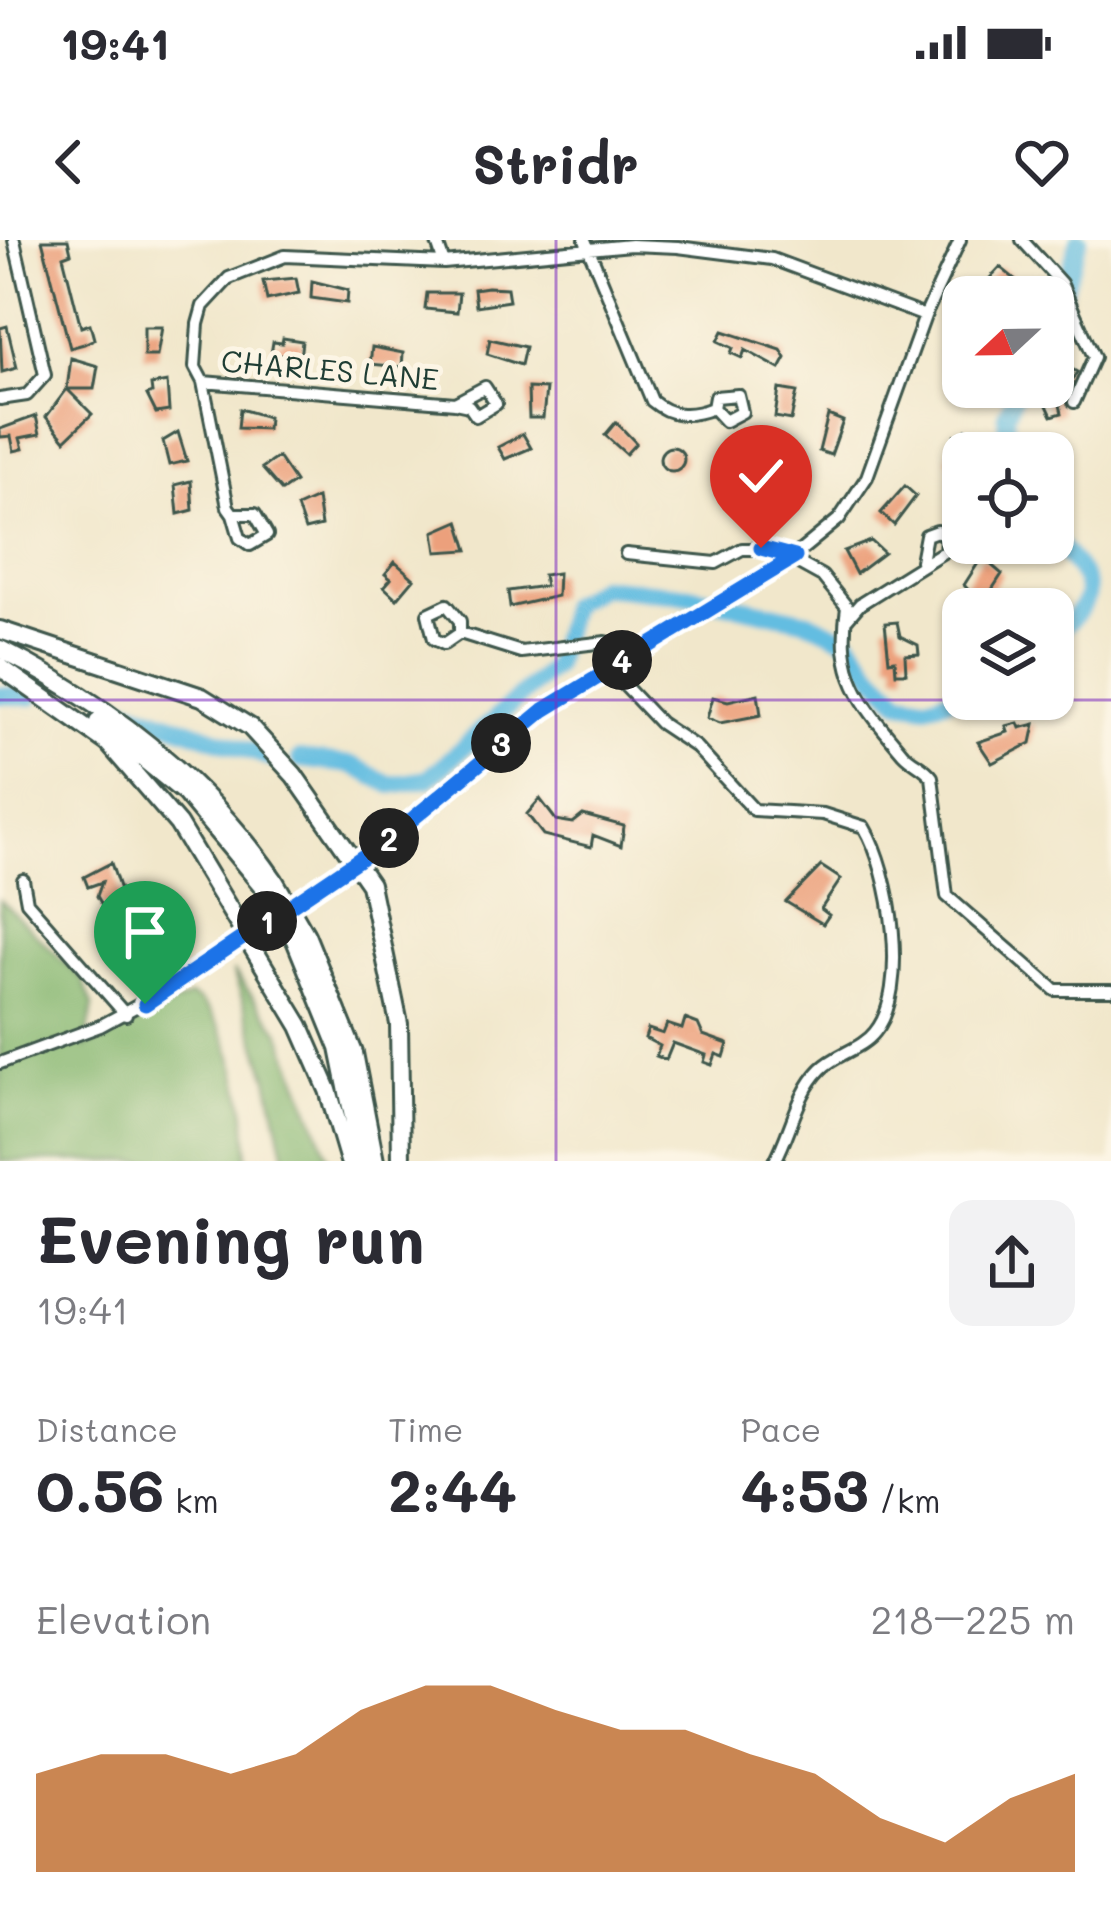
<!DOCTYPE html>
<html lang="en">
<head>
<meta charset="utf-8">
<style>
  body { margin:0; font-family:Mali,sans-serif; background:#f2f2f3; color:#2b2b33; height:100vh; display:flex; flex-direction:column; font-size:45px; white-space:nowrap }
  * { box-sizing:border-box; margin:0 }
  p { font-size:39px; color:#7c7c81 }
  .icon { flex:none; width:66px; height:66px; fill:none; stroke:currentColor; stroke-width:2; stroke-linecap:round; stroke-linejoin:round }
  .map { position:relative; height:921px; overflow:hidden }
  .panel { display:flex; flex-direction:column; background:#fff; flex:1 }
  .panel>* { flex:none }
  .needle { width:78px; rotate:248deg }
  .controls { position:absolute; left:942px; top:36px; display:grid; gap:24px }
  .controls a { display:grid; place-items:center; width:132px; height:132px; border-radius:24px; background:#fff; box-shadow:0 3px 9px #0004; font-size:60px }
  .pin { position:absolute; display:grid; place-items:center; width:102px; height:102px; color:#fff; margin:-123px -51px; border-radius:50% 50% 50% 0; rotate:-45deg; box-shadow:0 0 12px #0007 }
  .pin .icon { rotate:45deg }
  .km { position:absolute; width:60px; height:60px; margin:-30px; border-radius:50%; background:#222; color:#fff; font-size:33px; line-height:60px; text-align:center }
  .round { display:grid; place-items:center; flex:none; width:126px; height:126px; border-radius:24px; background:#f2f2f3 }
  .headline { display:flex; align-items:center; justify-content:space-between; height:204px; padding:0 36px }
  h1 { font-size:66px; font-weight:700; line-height:90px }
  .metrics { display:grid; grid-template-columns:repeat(3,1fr); gap:18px; height:204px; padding:12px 36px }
  .metrics div { display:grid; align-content:center }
  .metrics b { font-size:60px; font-weight:700 }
  .metrics small { font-size:33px; font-weight:400 }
  .metrics p { font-size:33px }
  .chart { height:336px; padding:24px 36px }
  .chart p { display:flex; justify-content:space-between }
  .chart svg { width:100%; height:216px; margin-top:12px; fill:#b45309; opacity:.7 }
  .status { display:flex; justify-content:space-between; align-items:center; height:84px; padding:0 60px; background:#fff; direction:ltr }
  .status svg { height:33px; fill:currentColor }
  header { display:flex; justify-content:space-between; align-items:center; height:156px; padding:0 36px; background:#fff; font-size:54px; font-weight:700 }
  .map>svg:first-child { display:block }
</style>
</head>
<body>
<div class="status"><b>19:41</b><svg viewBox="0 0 49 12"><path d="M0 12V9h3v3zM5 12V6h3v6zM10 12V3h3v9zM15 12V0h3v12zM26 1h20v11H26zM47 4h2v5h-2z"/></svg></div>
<header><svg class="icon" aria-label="back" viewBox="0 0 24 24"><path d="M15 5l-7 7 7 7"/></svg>Stridr<svg class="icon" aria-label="heart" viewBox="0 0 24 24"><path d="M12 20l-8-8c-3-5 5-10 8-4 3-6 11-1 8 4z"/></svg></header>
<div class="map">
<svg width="1111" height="921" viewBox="0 0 1111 921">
  <rect width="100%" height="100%" fill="#fcf5e5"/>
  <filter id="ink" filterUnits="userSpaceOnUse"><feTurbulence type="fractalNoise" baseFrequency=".00833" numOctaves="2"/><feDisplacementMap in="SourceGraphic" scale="24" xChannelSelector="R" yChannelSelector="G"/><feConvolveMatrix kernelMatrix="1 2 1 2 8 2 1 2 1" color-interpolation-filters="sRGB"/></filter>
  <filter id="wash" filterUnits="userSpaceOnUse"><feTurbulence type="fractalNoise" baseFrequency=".004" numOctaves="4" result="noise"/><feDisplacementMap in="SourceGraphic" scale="48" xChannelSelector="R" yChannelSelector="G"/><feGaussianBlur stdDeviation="2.7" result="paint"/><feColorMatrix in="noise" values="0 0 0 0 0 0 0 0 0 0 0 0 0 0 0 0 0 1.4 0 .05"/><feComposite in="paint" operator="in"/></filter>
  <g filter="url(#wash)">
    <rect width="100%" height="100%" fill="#f1e7cb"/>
    <path fill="#88b872" stroke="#547a53" stroke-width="3" d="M0 660 83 740 93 766 85 807 191 756C233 779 250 875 247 921H0Z
      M233 731 280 792 330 921H286L268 838Z"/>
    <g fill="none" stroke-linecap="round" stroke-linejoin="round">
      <path stroke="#63bde1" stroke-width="18" d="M1053 83 1079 0
        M1009 213 1006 175 1018 147
        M1053 296C1083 340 1111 351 1053 395
        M0 455 31 457
        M110 462 273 519
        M300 519 352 525 391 545 428 539 554 426 570 364 600 346 690 355 808 381 850 401 875 436 901 461 927 465 963 454"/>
    </g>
    <g id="blocks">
      <path fill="#eca07c" d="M42 0H68L71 13 63 16 81 87 90 84 94 99 84 104 70 108Z
        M1000 27 1016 40 1014 47 1006 57H985L978 51Z
        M296 38 299 53 267 60 263 41Z
        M312 41 348 50 347 63 311 58Z
        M487 47 507 48 509 61 476 66 474 49Z
        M427 53H459L457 72 425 69Z
        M7 86 17 128 2 132 0 88Z
        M144 87H162L157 116H144Z
        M723 91 781 110 786 118 780 129 745 110 742 118 731 113 733 108 718 101Z
        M283 98 302 101 300 118 271 114 273 102 282 103Z
        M490 99 525 107 521 125 487 114Z
        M372 107 403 113 402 127 370 124Z
        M71 118 98 126 94 149H67Z
        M1065 125 1077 132 1059 161 1062 173 1052 176 1042 155Z
        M167 142 169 171 156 173 147 155 152 153 151 145Z
        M528 148 546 149 543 178H529Z
        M67 149 92 174 65 200 46 177Z
        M779 149 797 152 791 180 775 177Z
        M240 169 268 177 267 189 238 188Z
        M828 175 843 181 831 215 819 211Z
        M36 176 40 194 20 198 23 209 14 211 11 196 0 197V189Z
        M616 182 636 203 626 214 605 195Z
        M966 189 986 198 980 213H963V240L951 235 955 227 947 220 955 195 962 198Z
        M178 192 187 221 169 225 163 201Z
        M523 194 531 208 505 219 498 207Z
        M660 219a12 12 0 1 1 24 0a12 12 0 1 1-24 0Z
        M278 217 295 242 282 251 262 228Z
        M191 241 193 270 178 274 175 245Z
        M905 246 916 256 894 285 881 273Z
        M317 258 321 286 305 290 297 267Z
        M459 281 468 310 437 312 434 292Z
        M871 301 884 313 856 334 844 311Z
        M982 317 1002 334 982 365 964 345Z
        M395 322 414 339 397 359 384 347 391 339 385 334Z
        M558 333 557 356 510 367 508 351 545 346 543 335Z
        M897 382 900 396 918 405 919 414 905 415 906 433H896L895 420 889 421 885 383Z
        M758 454 761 475 720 483 707 478 713 457 728 461Z
        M1018 483 1020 488 1035 484 1031 503 992 523 978 502 1008 492 1006 486Z
        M540 559 556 580 573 583 583 575 624 586 621 606 593 595 591 607 543 595 527 574Z
        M111 623 130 680 114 686 97 656 102 642 88 647 84 637Z
        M821 626 841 639 821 669 829 675 823 684 786 662Z
        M685 779 698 784 703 795 728 804 724 817 716 814 712 825 704 822 706 815 673 803 666 820 656 816 660 806 645 798 648 789 663 794 667 784 682 789Z"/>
    </g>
  </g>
  <g filter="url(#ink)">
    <use href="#blocks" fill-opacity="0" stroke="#3e564b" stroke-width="3"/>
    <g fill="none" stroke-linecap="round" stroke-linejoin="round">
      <defs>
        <path id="minor" d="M436 0 444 23
          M585 0 652 161C671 177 690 177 713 168L715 157 738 155 742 172 725 181 713 168
          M1022 0 1061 43 1094 117 1074 162
          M203 142 455 163 485 147 496 164 476 176 469 166 455 163
          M0 159 27 155 45 135 14 0
          M233 274 240 298 250 305 267 295 255 274H233L228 267 203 142 195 127 198 84 203 66 229 38 285 16 444 23 631 5 678 7 772 19 925 76
          M626 314 716 323 742 309H773L822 336 847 367C837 436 859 461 903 513 912 523 924 526 932 537L947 656 1055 750H1111
          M847 379 860 364 945 311 946 297 937 291 926 295 921 321
          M460 393V381L447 365 428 374 434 399 444 404 460 393 521 412 606 402 633 413
          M608 428 660 483 696 507 754 570 823 574 864 587C891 632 910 750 875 792 862 809 836 814 821 829 797 853 791 892 775 921
          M23 640 27 662 126 775
          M0 823 100 786 172 747 386 600 545 470 782 326 839 279 867 237 925 76 960 0"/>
        <path id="highway" d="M0 390 202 457 250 487 294 535 370 644 399 784 401 921
          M0 409C108 464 205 539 274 640
          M0 427 108 503 178 584 300 786 328 850 349 921
          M98 482 185 553 264 648
          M306 695 354 813 375 921
          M295 700 339 808 362 921"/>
      </defs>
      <use href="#minor" stroke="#3e564b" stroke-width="16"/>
      <use href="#highway" stroke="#3e564b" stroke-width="22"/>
      <use href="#minor" stroke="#fff" stroke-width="10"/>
      <use href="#highway" stroke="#fff" stroke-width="16"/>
      <defs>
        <path id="highway-bridge" d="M274 640 306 695
          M264 648 295 700"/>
      </defs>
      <use href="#highway-bridge" stroke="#3e564b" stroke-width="22" stroke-linecap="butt"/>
      <use href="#highway-bridge" stroke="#fff" stroke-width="16"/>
    </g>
  </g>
  <g fill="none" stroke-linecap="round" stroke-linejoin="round" filter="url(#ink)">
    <defs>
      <path id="route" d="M145 764 386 601 544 470 795 317 761 308"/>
    </defs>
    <use href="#route" stroke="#fff" stroke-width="24"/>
    <use href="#route" stroke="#1a73e8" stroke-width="15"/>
  </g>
  <path fill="none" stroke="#7b2cbf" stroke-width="3" stroke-opacity="0.55" d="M556 0V921M0 460H1111"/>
  <g text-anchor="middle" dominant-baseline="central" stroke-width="10" stroke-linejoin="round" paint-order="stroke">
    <g font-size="30" fill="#1f3d34" stroke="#fcf5e5">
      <text transform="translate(330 129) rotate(5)">CHARLES LANE</text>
    </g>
  </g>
</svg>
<div class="controls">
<a><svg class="needle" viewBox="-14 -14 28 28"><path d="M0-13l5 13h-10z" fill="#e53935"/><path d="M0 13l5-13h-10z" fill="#7c7c81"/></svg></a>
<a><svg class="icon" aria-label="locate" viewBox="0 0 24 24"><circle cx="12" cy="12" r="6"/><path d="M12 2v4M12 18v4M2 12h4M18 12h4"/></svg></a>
<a><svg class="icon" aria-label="layers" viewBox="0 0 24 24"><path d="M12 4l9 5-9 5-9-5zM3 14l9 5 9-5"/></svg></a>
</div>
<div class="pin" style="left:145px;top:764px;background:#1e9e55"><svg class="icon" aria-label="arrive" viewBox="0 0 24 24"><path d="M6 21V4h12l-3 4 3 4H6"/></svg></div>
<div class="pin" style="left:761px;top:308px;background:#d93025"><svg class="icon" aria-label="check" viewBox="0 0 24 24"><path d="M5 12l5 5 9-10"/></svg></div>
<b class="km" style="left:267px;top:681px">1</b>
<b class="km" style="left:389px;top:598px">2</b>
<b class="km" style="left:501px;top:503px">3</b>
<b class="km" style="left:622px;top:420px">4</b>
</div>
<section class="panel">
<div class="headline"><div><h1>Evening run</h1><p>19:41</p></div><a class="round"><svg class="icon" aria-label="share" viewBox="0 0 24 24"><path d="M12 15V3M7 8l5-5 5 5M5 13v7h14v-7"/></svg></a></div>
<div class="metrics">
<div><p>Distance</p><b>0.56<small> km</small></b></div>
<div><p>Time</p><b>2:44</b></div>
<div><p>Pace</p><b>4:53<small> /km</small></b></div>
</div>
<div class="chart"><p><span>Elevation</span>218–225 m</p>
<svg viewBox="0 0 160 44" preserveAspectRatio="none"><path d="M0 44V24L10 20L20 20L30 24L40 20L50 11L60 6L70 6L80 11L90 15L100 15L110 20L120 24L130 33L140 38L150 29L160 24V44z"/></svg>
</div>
</section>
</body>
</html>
